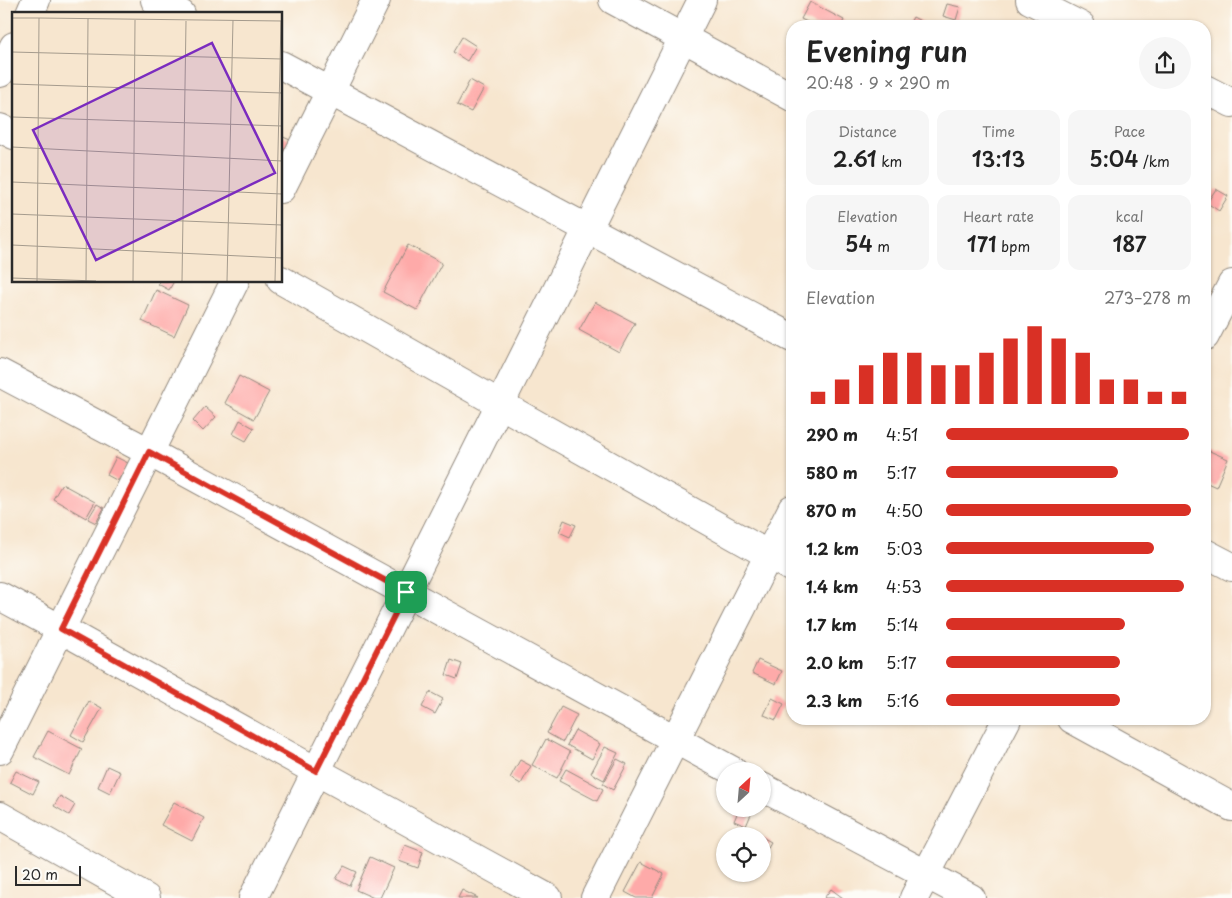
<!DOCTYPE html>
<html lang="en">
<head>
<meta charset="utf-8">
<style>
  body { margin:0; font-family:"Playpen Sans",sans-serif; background:#f6f6f6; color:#222; height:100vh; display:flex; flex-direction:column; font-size:19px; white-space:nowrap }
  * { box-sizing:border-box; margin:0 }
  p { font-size:16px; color:#767676 }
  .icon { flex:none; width:28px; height:28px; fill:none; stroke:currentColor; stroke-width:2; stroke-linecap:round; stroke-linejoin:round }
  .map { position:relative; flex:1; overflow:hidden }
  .drawer { position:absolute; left:786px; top:20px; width:425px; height:705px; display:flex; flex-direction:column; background:#fff; border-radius:20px; box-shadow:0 1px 4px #0004 }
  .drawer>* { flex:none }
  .needle { width:32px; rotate:26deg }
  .buttons { position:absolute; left:716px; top:762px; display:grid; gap:10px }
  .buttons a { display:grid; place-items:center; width:55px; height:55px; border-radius:50%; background:#fff; box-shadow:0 1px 4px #0004; font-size:25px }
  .scale { position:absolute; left:15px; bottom:12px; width:66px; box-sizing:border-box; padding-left:5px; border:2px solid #2b2b2b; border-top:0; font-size:14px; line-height:18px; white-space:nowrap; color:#2b2b2b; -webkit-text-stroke:4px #fdfcf7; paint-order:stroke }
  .pin { position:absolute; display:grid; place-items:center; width:42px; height:42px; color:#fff; margin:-21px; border-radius:10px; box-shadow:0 2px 8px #0006 }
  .round { display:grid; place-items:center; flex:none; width:52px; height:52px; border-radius:26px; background:#f6f6f6 }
  .head { display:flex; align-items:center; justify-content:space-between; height:85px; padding:0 20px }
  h1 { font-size:28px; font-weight:600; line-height:38px }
  .metrics { display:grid; grid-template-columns:repeat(3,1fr); gap:8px; height:85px; padding:5px 20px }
  .metrics div { display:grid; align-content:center; border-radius:12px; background:#f6f6f6; text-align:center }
  .metrics b { font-size:21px; font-weight:600 }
  .metrics small { font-size:14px; font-weight:400 }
  .metrics p { font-size:14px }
  .chart { height:140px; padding:10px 20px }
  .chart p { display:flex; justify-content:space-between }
  .chart svg { width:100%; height:90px; margin-top:5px; stroke:#d93025; stroke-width:6 }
  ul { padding:0 20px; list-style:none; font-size:16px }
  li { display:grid; grid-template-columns:80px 60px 1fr; align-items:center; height:38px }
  li i { height:12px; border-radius:6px; background:#d93025 }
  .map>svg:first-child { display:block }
</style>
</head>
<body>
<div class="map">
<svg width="1232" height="898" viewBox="0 0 1232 898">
  <rect width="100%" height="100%" fill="#fdfcf7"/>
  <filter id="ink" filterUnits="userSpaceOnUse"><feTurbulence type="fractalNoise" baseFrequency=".02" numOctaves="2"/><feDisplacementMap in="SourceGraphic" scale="10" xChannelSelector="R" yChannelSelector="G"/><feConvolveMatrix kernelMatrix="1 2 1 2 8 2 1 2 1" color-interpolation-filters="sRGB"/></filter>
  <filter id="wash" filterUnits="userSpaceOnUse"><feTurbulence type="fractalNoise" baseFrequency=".0096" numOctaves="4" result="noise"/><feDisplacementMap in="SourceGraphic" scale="20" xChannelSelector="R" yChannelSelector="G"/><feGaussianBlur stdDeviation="1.12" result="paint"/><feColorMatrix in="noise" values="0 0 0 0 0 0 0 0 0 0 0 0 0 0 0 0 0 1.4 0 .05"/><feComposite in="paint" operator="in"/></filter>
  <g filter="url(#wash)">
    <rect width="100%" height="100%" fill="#f7e6cf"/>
    <g id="blocks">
      <path fill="#feaaa9" d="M810 2 844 20 841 26H815L801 19Z
        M947 4 960 7 956 20 943 16Z
        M913 17 930 26H908Z
        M462 37 476 46 467 61 453 52Z
        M470 80 484 88 471 112 457 105Z
        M281 136 290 140 281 156Z
        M1216 189 1228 196 1219 211 1207 203Z
        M408 245 442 263 417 310 383 292Z
        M159 281H174L169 290 158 284Z
        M156 290 188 305 174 336 142 321Z
        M595 302 635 323 619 352 579 330Z
        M239 376 269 392 254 419 225 403Z
        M205 407 216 417 203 431 193 421Z
        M240 420 254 428 246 441 233 434Z
        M1205 449 1228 459 1216 487 1205 482Z
        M116 457 128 463 118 481 107 475Z
        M62 484 95 502 86 518 53 499Z
        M97 504 104 508 96 523 88 519Z
        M564 520 576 525 570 537 559 532Z
        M451 660 462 664 457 679 446 675Z
        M758 660 782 671 776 684 752 673Z
        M430 692 443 699 435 714 422 707Z
        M772 698 784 704 776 720 764 715Z
        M89 701 102 708 83 742 71 735Z
        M561 707 577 715 563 742 547 733Z
        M575 730 600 744 592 759 567 745Z
        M48 731 82 749 69 775 34 757Z
        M546 739 570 752 557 778 532 765Z
        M605 747 618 753 604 780 591 773Z
        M617 759 627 764 613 790 603 784Z
        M520 760 531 766 521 784 510 778Z
        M107 766 120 772 110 793 98 787Z
        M566 769 603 789 597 801 559 781Z
        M16 771 39 782 33 794 10 782Z
        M60 796 75 805 69 815 54 806Z
        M174 802 204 818 192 841 161 825Z
        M739 809H744L752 812 746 826 734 821Z
        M762 837 771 842 764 854 762 853Z
        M405 845 423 852 418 868 399 861Z
        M370 857 394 868 380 898H374L356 890Z
        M641 862 664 874 652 898H636L625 892Z
        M344 866 357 872 350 886 336 879Z
        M831 889 843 898H824Z
        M462 890 478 898H458Z"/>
    </g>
  </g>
  <g filter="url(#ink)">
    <use href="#blocks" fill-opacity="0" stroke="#91887d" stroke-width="1"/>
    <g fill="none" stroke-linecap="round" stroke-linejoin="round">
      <defs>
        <path id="minor" d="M155 0 181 14
          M613 0 792 97
          M1030 0 1081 26
          M30 14 36 0
          M281 65 792 338
          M0 73 14 46
          M1205 89 1232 103
          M0 128 14 135
          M281 189 376 0
          M281 280 500 404 792 568
          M1205 336 1232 284
          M0 373 149 452 733 771
          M1205 553 1232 567
          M0 596 61 629 316 771 548 898
          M1072 719 1232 807
          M0 750 235 281
          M762 787 971 898
          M0 816 146 898
          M253 898 702 0
          M595 898 792 509
          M914 898 1007 719"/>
      </defs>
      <use href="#minor" stroke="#91887d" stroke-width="30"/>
      <use href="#minor" stroke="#fff" stroke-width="28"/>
    </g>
  </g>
  <g fill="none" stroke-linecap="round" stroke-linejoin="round" filter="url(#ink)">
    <defs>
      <path id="route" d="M149 452 406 592 316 771 61 629Z"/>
    </defs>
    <use href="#route" stroke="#fff" stroke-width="10"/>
    <use href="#route" stroke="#d93025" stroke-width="6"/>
  </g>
  <g transform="translate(12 12)">
    <rect width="270" height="270" fill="#f7e6cf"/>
    <path fill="none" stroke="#a59b8d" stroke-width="1" d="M0 6H27L25 269M27 6 270 9M0 40 270 47M0 72 270 81M0 105 270 114M0 135 270 149M0 170 270 182M0 202 270 213M0 233 270 246M0 266 84 269M74 269 76 6M121 269 123 8M170 269 174 9M215 269 221 8M263 269 269 9"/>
    <path fill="#7b2cbf" fill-opacity="0.15" stroke="#7b2cbf" stroke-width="2.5" d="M200 31 263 161 84 248 21 118Z"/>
    <rect width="270" height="270" fill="none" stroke="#2b2b2b" stroke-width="2.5"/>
  </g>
</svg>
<div class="buttons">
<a><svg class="needle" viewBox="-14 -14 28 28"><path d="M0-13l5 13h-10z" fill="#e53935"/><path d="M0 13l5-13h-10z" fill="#767676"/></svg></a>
<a><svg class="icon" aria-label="locate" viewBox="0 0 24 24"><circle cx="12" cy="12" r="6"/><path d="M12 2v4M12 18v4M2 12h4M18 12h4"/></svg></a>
</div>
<div class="scale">20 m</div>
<div class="pin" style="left:406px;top:592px;background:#1e9e55"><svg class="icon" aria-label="arrive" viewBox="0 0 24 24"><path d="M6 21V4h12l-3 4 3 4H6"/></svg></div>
<section class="drawer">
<div class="head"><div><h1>Evening run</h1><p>20:48 · 9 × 290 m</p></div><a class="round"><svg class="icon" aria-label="share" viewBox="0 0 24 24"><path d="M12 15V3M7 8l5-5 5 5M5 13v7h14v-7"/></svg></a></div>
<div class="metrics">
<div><p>Distance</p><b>2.61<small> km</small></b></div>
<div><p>Time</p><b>13:13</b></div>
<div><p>Pace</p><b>5:04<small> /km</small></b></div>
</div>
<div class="metrics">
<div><p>Elevation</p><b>54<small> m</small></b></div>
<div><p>Heart rate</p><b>171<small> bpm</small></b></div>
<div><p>kcal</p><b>187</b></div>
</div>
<div class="chart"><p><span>Elevation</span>273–278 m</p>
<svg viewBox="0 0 160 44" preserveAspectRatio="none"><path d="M5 44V38M15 44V32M25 44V25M35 44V19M45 44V19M55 44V25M65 44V25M75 44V19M85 44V12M95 44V6M105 44V12M115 44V19M125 44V32M135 44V32M145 44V38M155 44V38"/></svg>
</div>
<ul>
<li><b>290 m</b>4:51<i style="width:99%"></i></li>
<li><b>580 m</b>5:17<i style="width:70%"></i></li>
<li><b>870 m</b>4:50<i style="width:100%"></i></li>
<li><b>1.2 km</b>5:03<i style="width:85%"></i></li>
<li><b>1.4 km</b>4:53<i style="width:97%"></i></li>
<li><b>1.7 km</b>5:14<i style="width:73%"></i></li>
<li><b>2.0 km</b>5:17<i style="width:71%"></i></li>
<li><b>2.3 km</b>5:16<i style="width:71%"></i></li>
</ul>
</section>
</div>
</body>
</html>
